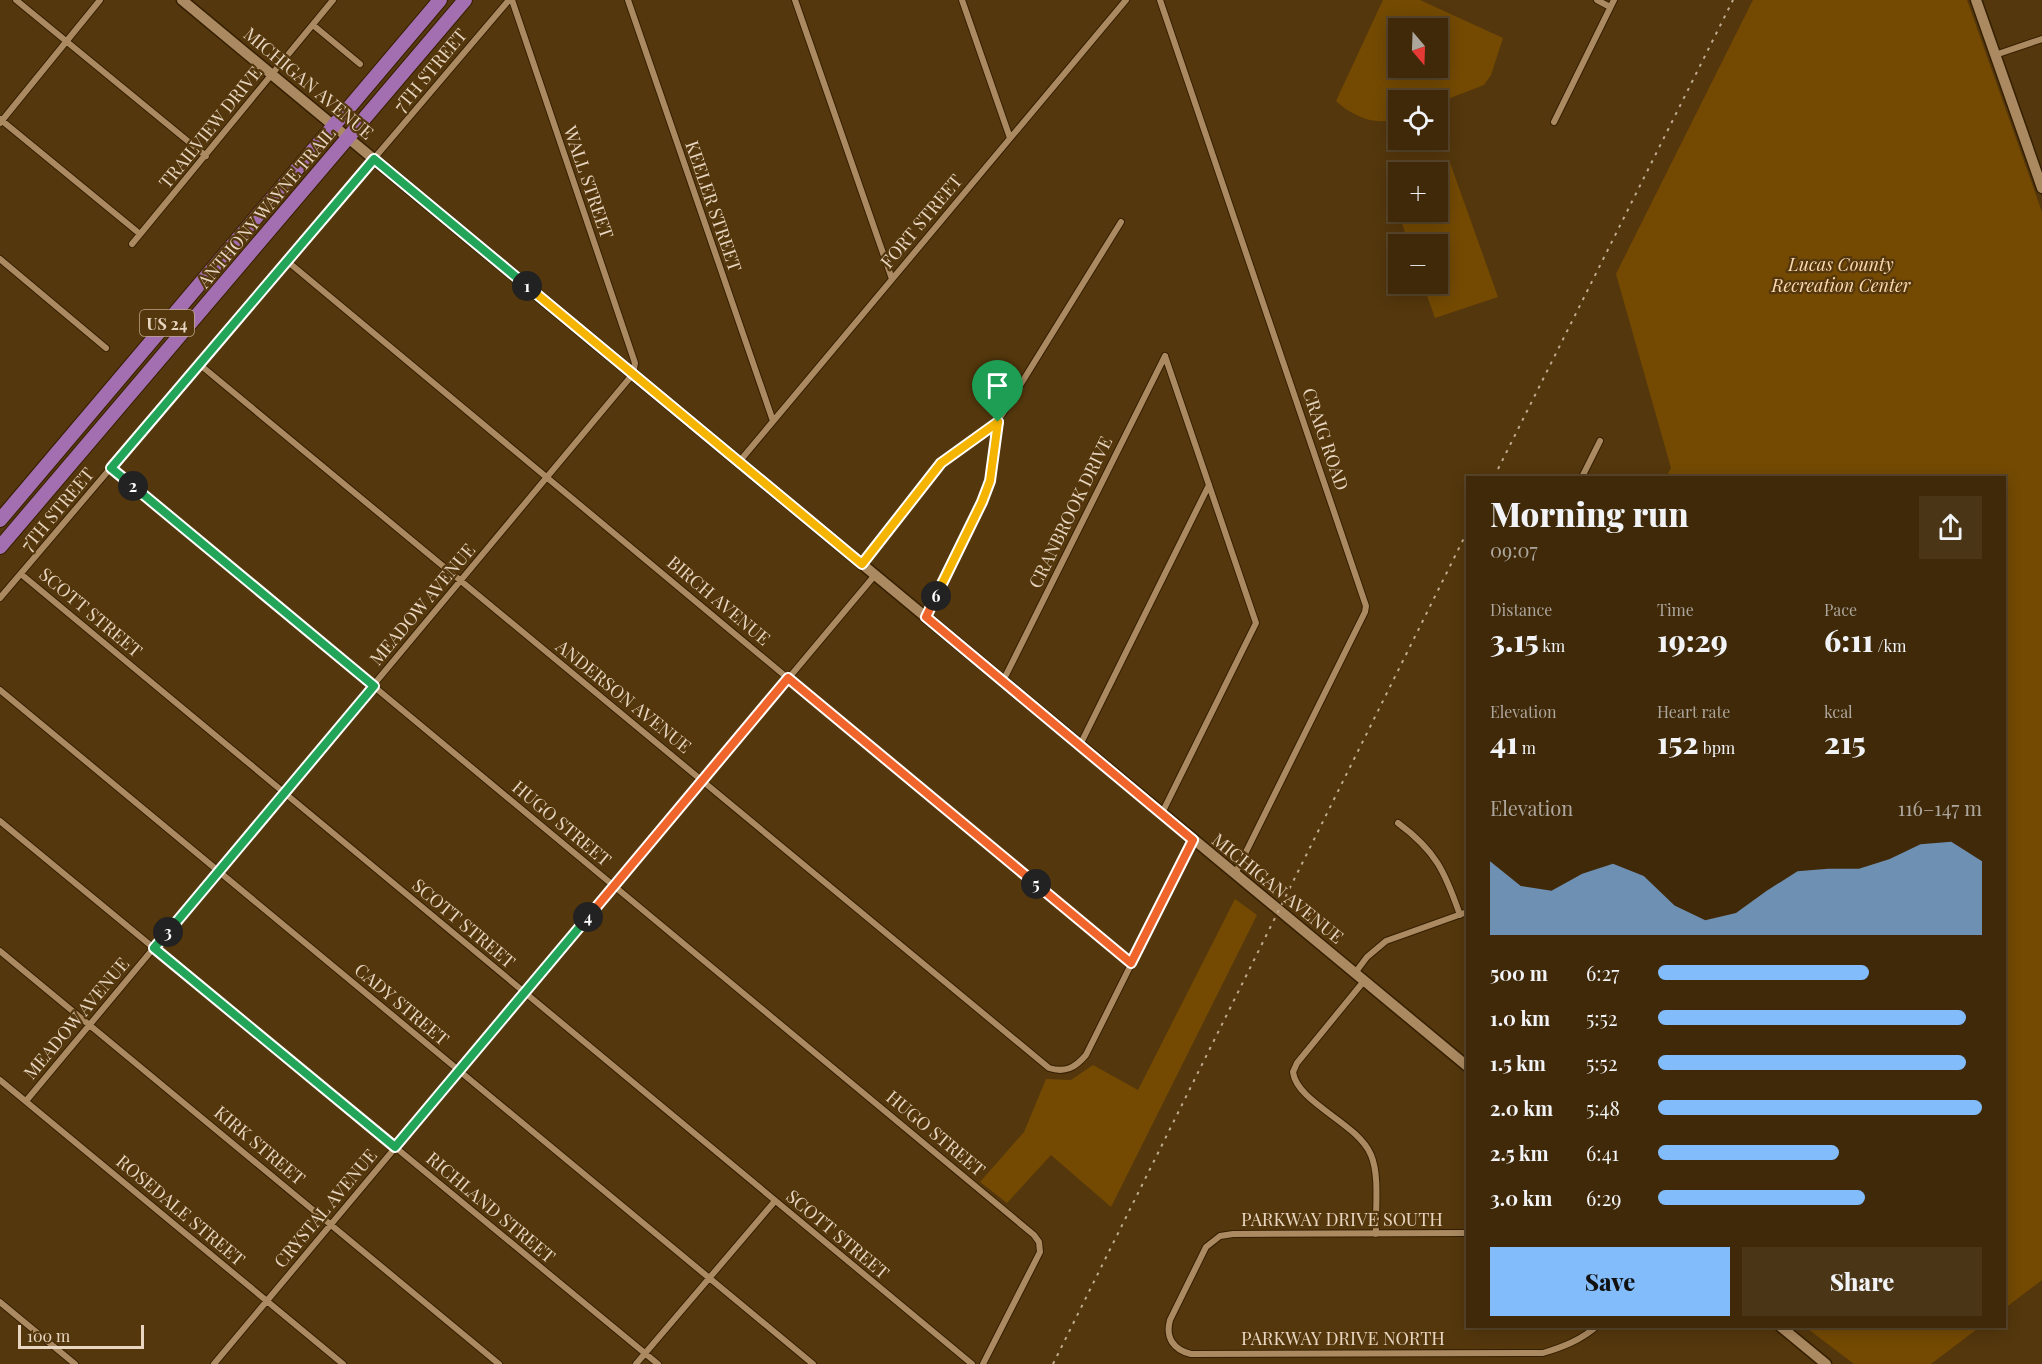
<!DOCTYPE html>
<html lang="en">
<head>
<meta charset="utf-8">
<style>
  body { margin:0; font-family:"Playfair Display",serif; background:#4a3517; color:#f1f3f6; height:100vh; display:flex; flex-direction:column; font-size:22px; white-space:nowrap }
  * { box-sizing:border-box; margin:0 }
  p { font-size:20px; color:#ada69c }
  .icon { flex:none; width:33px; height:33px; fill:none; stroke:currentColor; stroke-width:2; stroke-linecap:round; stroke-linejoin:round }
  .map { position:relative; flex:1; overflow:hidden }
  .side { position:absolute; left:1466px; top:476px; width:540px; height:852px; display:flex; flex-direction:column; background:#3f2909; border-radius:0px; box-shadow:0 3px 15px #0003,0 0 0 2px #58452a }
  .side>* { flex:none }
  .needle { width:39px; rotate:161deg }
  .fabs { position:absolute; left:1388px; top:18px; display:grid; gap:12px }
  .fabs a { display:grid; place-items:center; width:60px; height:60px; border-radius:0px; background:#3f2909; box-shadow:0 3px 15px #0003,0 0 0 2px #58452a; font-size:30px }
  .scale { position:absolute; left:18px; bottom:15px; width:126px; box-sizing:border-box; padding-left:6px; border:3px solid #e8d6c1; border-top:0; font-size:16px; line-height:21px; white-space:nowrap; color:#e8d6c1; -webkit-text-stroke:4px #54370c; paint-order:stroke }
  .pin { position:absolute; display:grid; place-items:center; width:51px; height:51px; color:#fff; margin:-62px -26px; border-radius:50% 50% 50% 0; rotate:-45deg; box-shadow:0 0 6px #0007 }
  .pin .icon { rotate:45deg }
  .km { position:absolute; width:30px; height:30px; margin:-15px; border-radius:50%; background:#222; color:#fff; font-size:16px; line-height:30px; text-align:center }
  .round { display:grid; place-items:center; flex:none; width:63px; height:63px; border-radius:0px; background:#4a3517 }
  .overview { display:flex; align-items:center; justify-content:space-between; height:102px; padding:0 24px }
  h1 { font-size:33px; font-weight:800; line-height:45px }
  .figures { display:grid; grid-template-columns:repeat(3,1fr); gap:9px; height:102px; padding:6px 24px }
  .figures div { display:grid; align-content:center }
  .figures b { font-size:30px; font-weight:800 }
  .figures small { font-size:16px; font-weight:400 }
  .figures p { font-size:16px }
  .chart { height:168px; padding:12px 24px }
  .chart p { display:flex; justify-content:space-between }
  .chart svg { width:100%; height:108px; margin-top:6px; fill:#83bcfb; opacity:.7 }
  .action { display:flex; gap:12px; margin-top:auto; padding:12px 24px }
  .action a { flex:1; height:69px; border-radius:0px; background:#83bcfb; color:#111; font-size:24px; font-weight:800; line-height:69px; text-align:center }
  .action a+a { background:#4a3517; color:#f1f3f6 }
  ul { padding:0 24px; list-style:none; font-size:20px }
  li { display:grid; grid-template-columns:96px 72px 1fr; align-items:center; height:45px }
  li i { height:15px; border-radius:8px; background:#83bcfb }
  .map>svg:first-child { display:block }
</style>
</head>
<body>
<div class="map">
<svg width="2042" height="1364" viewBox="0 0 2042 1364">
  <rect width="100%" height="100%" fill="#54370c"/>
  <path fill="#744a03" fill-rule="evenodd" d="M1383 0H1420L1503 38 1491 75 1484 85 1437 103V100H1398V118C1376 127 1352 116 1336 101ZM1437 28V68H1398V28Z
    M1753 0H1967L2042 212V1280L2004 1309V477H1666L1671 468 1616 274Z
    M1449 160 1498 297 1435 318 1423 284H1437V244H1409L1398 212H1437V172H1413Z
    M1235 899 1257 915 1111 1207 1051 1155 1007 1203 980 1182 1024 1132 1046 1079 1071 1080 1093 1065 1138 1090Z
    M1804 1326H1981L1931 1364H1854Z"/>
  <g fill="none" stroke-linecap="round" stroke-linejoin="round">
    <defs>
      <path id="minor" d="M16 0 206 156
        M628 0 773 421
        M795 0 892 279
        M962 0 1010 138
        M1160 0 1366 606 1365 612 1235 874
        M1597 0 1610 7
        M313 25 360 64
        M1995 55 2042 39
        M0 119 140 234
        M1554 122 1614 0
        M0 123 100 0
        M132 244 333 0
        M0 259 106 348
        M287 261 1131 964
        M199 364 1049 1068C1065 1073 1075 1068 1086 1055L1193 840
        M739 462 1126 0
        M111 468 1034 1235 1039 1242 1040 1252 983 1364
        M1582 477 1600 441
        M862 563 941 463 998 421
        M21 574 972 1364
        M0 598 509 0
        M926 617 982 502 990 481 998 421 1121 222
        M1003 681 1165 356
        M0 690 813 1364
        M1080 745 1209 485
        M1162 813 1256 623 1165 356
        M0 821 658 1364
        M1398 823C1436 851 1445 872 1460 915
        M0 951 499 1364
        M1355 973 1367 957 1386 941 1467 912
        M1364 981 1297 1063 1293 1072C1297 1103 1358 1123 1371 1155 1380 1176 1375 1211 1376 1234
        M0 1080 343 1364
        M26 1101 633 374 635 363 512 0
        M1467 1233 1233 1234 1220 1236 1206 1247 1170 1320C1165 1338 1174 1350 1191 1354L1543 1353C1563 1347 1581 1340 1597 1326
        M0 1302 75 1364
        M214 1364 875 575
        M636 1364 775 1201"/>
      <path id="tertiary" d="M182 0 1467 1066
        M1976 0 2042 188
        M1780 1326 1826 1364"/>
      <path id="trunk" d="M0 520 440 0
        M0 547 465 0"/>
    </defs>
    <use href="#minor" stroke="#351f01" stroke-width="8"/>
    <use href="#tertiary" stroke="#351f01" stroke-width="13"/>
    <use href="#trunk" stroke="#351f01" stroke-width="16"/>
    <use href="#minor" stroke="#ab8a61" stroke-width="6"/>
    <use href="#tertiary" stroke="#ab8a61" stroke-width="10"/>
    <use href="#trunk" stroke="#a46fb0" stroke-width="14"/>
    <path stroke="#c0ab90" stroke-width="2" stroke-dasharray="3 6" stroke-linecap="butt" d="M1494 477 1733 0
      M1053 1364 1467 532"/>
  </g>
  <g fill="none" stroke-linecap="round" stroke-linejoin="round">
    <defs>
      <path id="split-1" d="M527 286 862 564 941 463 998 422"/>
      <path id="split-2" d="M133 486 111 468 374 159 527 286"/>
      <path id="split-3" d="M133 486 374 686 168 932"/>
      <path id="split-4" d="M168 932 154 948 395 1147 588 917"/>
      <path id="split-5" d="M588 917 788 678 1036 884"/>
      <path id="split-6" d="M936 596 926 617 1193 840 1131 963 1036 884"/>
      <path id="split-7" d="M936 596 982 502 990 481 998 422"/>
    </defs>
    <use href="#split-1" stroke="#fff" stroke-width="12"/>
    <use href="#split-2" stroke="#fff" stroke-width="12"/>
    <use href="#split-3" stroke="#fff" stroke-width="12"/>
    <use href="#split-4" stroke="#fff" stroke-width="12"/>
    <use href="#split-5" stroke="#fff" stroke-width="12"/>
    <use href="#split-6" stroke="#fff" stroke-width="12"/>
    <use href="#split-7" stroke="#fff" stroke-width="12"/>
    <use href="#split-1" stroke="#f5b400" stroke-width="8"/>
    <use href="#split-2" stroke="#22a559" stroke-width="8"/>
    <use href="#split-3" stroke="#22a559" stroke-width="8"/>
    <use href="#split-4" stroke="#22a559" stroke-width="8"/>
    <use href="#split-5" stroke="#f0652b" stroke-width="8"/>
    <use href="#split-6" stroke="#f0652b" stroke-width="8"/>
    <use href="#split-7" stroke="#f5b400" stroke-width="8"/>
  </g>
  <g text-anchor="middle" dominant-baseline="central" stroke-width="4.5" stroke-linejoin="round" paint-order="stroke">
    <rect fill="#54370c" stroke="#bca68b" stroke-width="1.5" x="140" y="310" width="54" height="26" rx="4.5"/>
    <g font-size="16" font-weight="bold" fill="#e8d6c1">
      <text x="167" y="323">US 24</text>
    </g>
    <g font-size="18" fill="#e8d6c1" stroke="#54370c">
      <text transform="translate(430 70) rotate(-50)">7TH STREET</text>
      <text transform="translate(309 83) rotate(40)">MICHIGAN AVENUE</text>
      <text transform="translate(210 127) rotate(-51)">TRAILVIEW DRIVE</text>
      <text transform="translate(589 182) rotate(71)">WALL STREET</text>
      <text transform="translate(714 206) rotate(71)">KEELER STREET</text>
      <text transform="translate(266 207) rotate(-50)">ANTHONY WAYNE TRAIL</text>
      <text transform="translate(921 221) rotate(-50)">FORT STREET</text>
      <text transform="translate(1326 439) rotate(71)">CRAIG ROAD</text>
      <text transform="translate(57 509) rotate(-50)">7TH STREET</text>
      <text transform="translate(1070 512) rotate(-64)">CRANBROOK DRIVE</text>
      <text transform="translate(719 600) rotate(40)">BIRCH AVENUE</text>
      <text transform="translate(422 604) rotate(-50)">MEADOW AVENUE</text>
      <text transform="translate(91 612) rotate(40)">SCOTT STREET</text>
      <text transform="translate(624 696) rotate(39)">ANDERSON AVENUE</text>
      <text transform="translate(562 823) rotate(40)">HUGO STREET</text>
      <text transform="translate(1278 888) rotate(39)">MICHIGAN AVENUE</text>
      <text transform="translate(464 923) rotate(40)">SCOTT STREET</text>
      <text transform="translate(402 1004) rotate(40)">CADY STREET</text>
      <text transform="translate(76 1018) rotate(-50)">MEADOW AVENUE</text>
      <text transform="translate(936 1133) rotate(40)">HUGO STREET</text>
      <text transform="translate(260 1145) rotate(40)">KIRK STREET</text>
      <text transform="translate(491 1207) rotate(40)">RICHLAND STREET</text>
      <text transform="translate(325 1208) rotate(-50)">CRYSTAL AVENUE</text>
      <text transform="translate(181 1210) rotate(40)">ROSEDALE STREET</text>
      <text x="1342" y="1219">PARKWAY DRIVE SOUTH</text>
      <text transform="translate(838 1234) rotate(40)">SCOTT STREET</text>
      <text x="1343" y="1338">PARKWAY DRIVE NORTH</text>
    </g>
    <g font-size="18" font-style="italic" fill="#fcd9b0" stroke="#54370c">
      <text x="1841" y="264">Lucas County<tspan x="1841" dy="21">Recreation Center</tspan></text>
    </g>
  </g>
</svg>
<div class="fabs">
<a><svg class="needle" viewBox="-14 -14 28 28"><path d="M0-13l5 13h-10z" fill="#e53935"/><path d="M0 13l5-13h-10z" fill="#ada69c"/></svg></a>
<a><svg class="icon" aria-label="locate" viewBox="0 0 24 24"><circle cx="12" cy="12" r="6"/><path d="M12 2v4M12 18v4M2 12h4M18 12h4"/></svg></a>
<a>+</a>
<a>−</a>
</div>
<div class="scale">100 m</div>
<div class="pin" style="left:998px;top:422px;background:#1e9e55"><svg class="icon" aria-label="arrive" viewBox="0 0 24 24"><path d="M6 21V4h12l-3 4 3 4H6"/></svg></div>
<b class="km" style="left:527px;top:286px">1</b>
<b class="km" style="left:133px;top:486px">2</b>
<b class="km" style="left:168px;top:932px">3</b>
<b class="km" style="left:588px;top:917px">4</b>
<b class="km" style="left:1036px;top:884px">5</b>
<b class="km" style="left:936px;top:596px">6</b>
<section class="side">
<div class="overview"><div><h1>Morning run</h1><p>09:07</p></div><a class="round"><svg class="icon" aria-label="share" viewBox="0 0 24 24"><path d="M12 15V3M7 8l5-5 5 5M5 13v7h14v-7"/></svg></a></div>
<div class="figures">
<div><p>Distance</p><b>3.15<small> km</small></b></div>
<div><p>Time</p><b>19:29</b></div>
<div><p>Pace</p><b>6:11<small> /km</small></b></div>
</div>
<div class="figures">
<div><p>Elevation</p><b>41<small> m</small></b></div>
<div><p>Heart rate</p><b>152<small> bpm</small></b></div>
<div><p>kcal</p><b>215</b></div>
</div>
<div class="chart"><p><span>Elevation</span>116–147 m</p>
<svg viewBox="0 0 160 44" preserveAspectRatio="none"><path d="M0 44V14L10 24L20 26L30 19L40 15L50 20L60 32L70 38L80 35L90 26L100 18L110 17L120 17L130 13L140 7L150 6L160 14V44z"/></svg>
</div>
<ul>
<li><b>500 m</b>6:27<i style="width:65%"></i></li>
<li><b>1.0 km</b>5:52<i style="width:95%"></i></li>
<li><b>1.5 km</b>5:52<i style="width:95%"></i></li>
<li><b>2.0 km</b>5:48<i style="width:100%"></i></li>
<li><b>2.5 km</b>6:41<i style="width:56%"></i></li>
<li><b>3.0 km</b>6:29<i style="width:64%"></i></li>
</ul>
<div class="action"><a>Save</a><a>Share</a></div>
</section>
</div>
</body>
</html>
